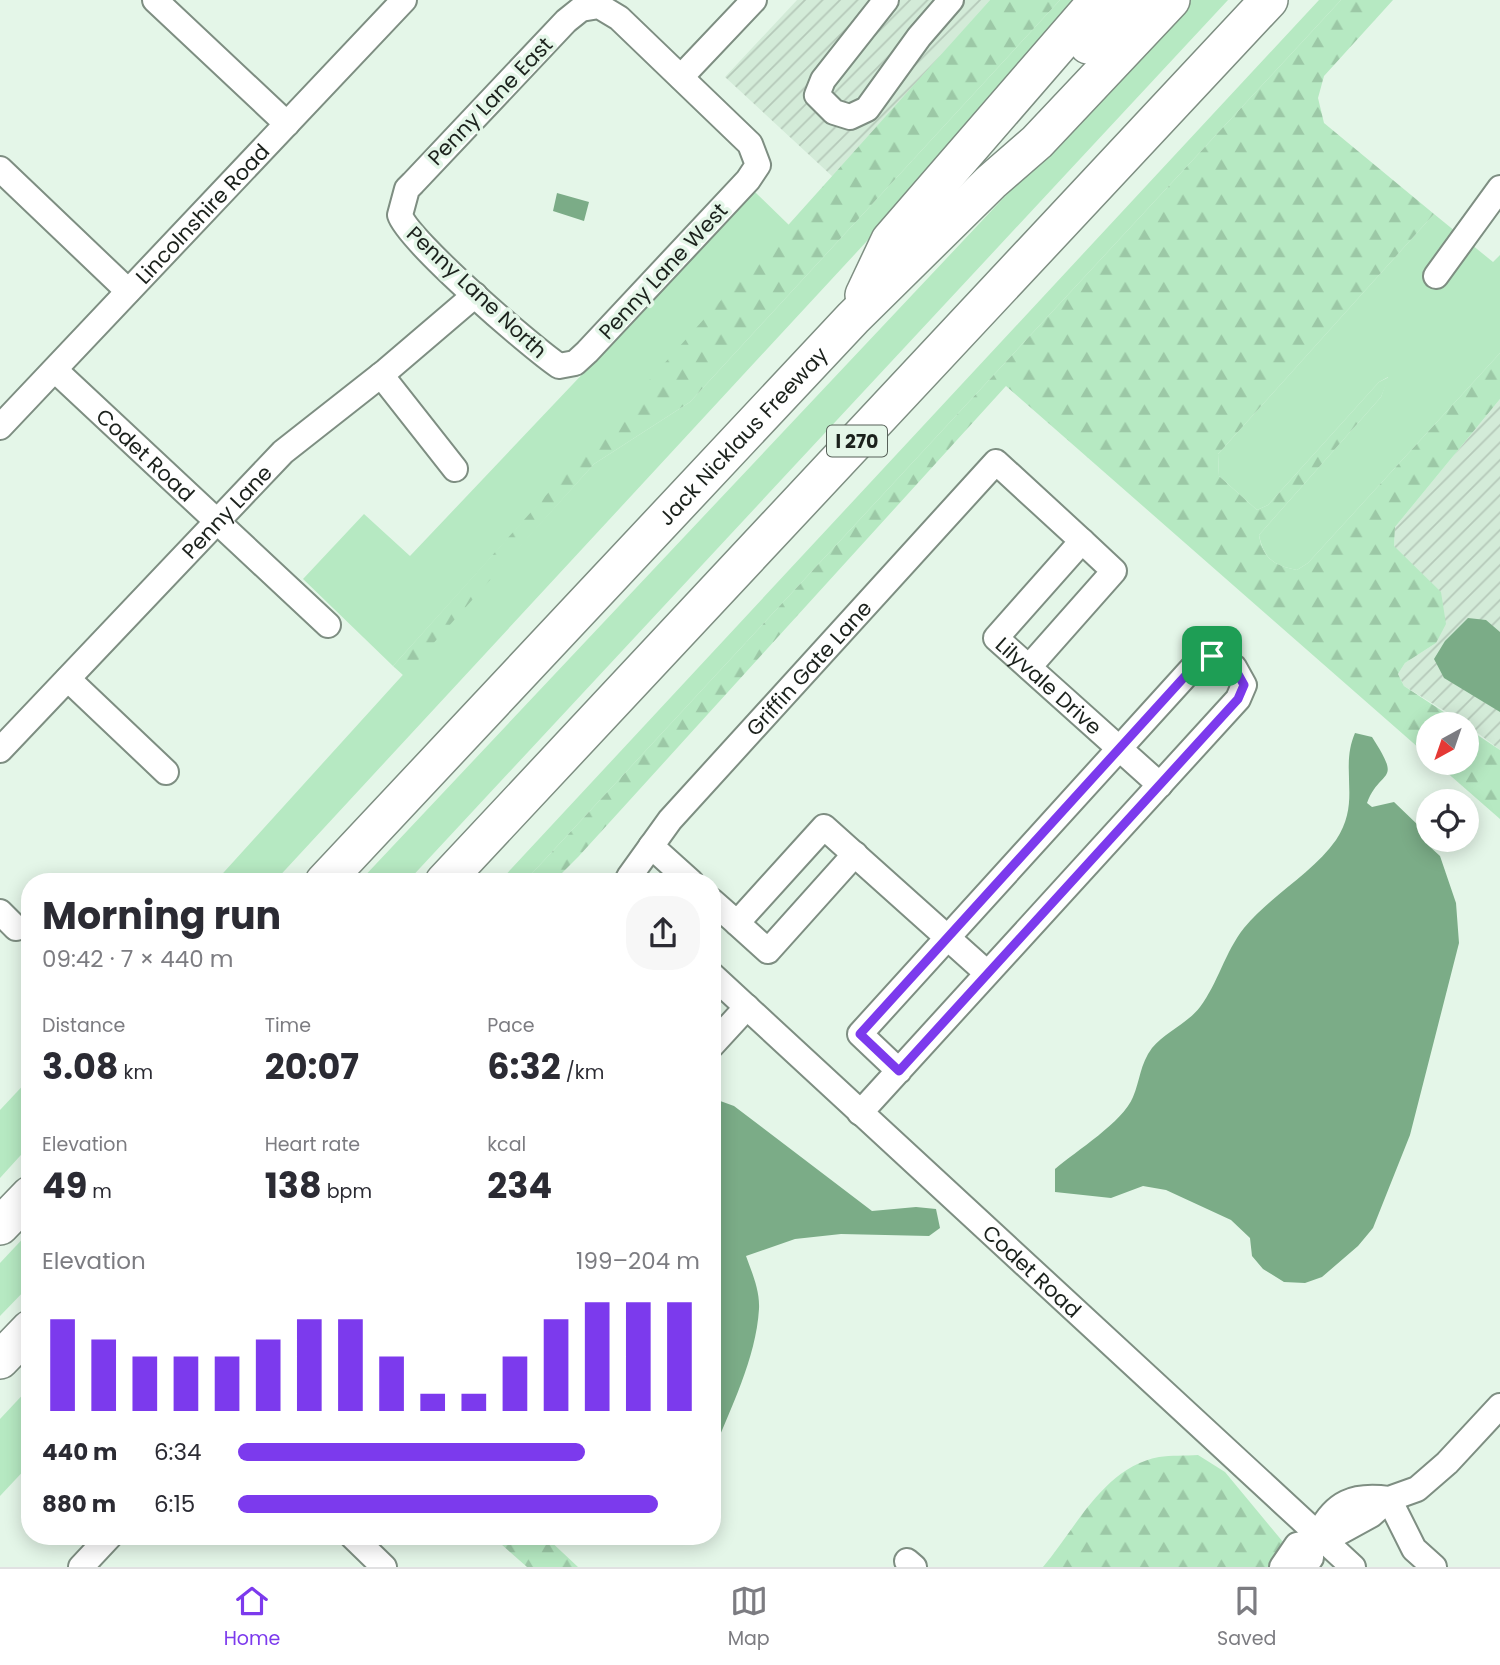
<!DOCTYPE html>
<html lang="en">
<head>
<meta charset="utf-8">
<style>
  body { margin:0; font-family:Poppins,sans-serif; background:#f7f7f7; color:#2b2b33; height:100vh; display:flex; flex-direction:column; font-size:26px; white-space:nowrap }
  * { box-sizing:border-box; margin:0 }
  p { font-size:23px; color:#7c7c81 }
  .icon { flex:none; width:38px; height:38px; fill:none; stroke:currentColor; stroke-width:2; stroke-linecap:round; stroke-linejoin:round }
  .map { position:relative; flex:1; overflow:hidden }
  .details { position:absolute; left:21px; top:873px; width:700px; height:672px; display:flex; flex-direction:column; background:#fff; border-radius:28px; box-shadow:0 4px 18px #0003 }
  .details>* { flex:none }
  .needle { width:46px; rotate:220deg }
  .controls { position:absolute; left:1416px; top:712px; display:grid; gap:14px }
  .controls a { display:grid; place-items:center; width:63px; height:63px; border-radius:50%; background:#fff; box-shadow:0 4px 18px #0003; font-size:35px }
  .pin { position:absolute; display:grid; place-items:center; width:60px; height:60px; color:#fff; margin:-30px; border-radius:14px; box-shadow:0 4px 10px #0006 }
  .round { display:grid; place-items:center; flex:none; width:74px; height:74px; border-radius:28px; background:#f7f7f7 }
  .summary { display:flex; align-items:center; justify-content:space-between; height:119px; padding:0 21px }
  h1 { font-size:38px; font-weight:700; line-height:52px }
  .figures { display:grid; grid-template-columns:repeat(3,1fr); gap:10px; height:119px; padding:7px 21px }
  .figures div { display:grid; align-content:center }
  .figures b { font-size:35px; font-weight:700 }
  .figures small { font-size:19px; font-weight:400 }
  .figures p { font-size:19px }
  .chart { height:196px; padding:14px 21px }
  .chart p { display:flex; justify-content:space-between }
  .chart svg { width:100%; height:126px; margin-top:7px; stroke:#7c3aed; stroke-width:6 }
  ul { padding:0 21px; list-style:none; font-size:23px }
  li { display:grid; grid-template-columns:112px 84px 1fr; align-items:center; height:52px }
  li i { height:18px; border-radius:9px; background:#7c3aed }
  .menu { display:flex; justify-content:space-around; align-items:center; height:98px; border-top:2px solid #e1e1e2; background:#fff; font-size:19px; color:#7c7c81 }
  .menu a { display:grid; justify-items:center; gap:4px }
  .menu .selected { color:#7c3aed }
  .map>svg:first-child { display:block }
</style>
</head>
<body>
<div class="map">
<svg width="1500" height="1567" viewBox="0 0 1500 1567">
  <defs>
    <pattern id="industrial-furrows" width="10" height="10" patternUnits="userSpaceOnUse" patternTransform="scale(1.75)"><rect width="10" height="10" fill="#d3ebd8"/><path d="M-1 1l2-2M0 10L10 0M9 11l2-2" fill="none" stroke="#b5c9b9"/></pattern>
    <pattern id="forest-firs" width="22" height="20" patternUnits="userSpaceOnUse" patternTransform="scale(1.75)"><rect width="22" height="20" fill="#b6e9c2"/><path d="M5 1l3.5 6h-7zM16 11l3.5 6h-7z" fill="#9cc8a6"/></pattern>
  </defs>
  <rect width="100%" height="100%" fill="#e4f6e8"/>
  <path fill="url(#industrial-furrows)" d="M797 0H990L833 177 725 77Z
    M1500 399V750L1466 724 1404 686 1398 674 1405 663 1436 643 1394 546 1395 527Z"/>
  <path fill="#b6e9c2" d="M1060 0H1090L274 882H215L594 464 690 402Z
    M1190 0H1228L407 882H359Z
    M1319 0H1341L524 882H499Z
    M755 192 790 226 393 666 303 579 364 514 410 556Z
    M1434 214 1493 262 1500 255V353L1308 563 1297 570C1274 566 1264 559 1259 535L1381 397 1388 377 1379 382 1268 505 1257 510 1219 476 1218 454Z
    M30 1078V1145L0 1178V1110Z
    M30 1231V1285L0 1316V1263Z
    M30 1387V1464L0 1496V1419Z"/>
  <path fill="url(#forest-firs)" d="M990 0H1060L690 402 594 464 404 676 393 666Z
    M1341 0H1393L1324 76 1318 98 1324 123 1434 214 1218 454 1219 476 1257 510 1268 505 1379 382 1389 377 1381 397 1259 535C1263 558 1274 566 1297 570L1308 563 1500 353V399L1395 527 1394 546 1441 592 1446 624 1436 643 1405 663 1398 674 1404 686 1462 724H1428V756L1006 386 579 856 553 882H524Z
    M1467 728 1500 750V819L1436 763H1466Z
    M1198 1455 1225 1472 1283 1542 1286 1567H1043C1076 1528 1104 1467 1159 1457 1171 1455 1185 1456 1198 1455Z
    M493 1537H546L578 1567H527Z"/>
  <path fill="#7bac87" d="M557 193 589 202 584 221 553 211Z
    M1468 618 1486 620 1500 632V712L1444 678 1434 659 1445 641Z
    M1355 733 1372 737C1403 785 1381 767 1367 803L1372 807 1394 802 1419 826 1428 845 1440 856 1456 903 1459 943 1410 1135 1373 1228 1358 1246 1322 1277 1305 1283 1284 1282 1263 1269 1252 1256 1250 1238 1231 1220 1166 1190 1143 1186 1111 1198 1055 1192V1169C1076 1151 1123 1122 1133 1097 1140 1081 1140 1064 1152 1048 1165 1032 1187 1024 1200 1007 1218 983 1225 952 1244 928 1270 896 1313 873 1336 840 1362 801 1339 770 1355 733Z
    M712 1098 734 1106 872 1211 916 1207 936 1209 940 1228 929 1236 841 1234 795 1239 746 1256C752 1273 760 1290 759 1309 756 1359 730 1409 712 1455Z"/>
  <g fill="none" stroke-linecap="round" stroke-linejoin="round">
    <defs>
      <g id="minor">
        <path d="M155 0 287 124"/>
        <path d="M886 0 823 80 817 95 834 112 850 117 867 109 919 37 951 0"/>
        <path d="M599 6 619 18 750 144 758 165 748 180 587 352 575 363 559 366C531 347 408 241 400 215L407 189 413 183 566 21 581 9Z"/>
        <path d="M681 77 754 0"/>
        <path d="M0 169 128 291"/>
        <path d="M1436 276 1500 188"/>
        <path id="s1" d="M55 370 328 625"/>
        <path d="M381 375 455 469"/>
        <path id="s2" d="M0 427 404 0"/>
        <path d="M1029 667 1114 571 1082 541"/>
        <path d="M68 679 166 772"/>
        <path id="s3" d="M0 750 283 452 386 371 475 295"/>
        <path d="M651 846 691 882"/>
        <path id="s4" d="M629 877 670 820 996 462 1082 541 996 638 1160 785"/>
        <path d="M712 901 737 923 824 827 987 973"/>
        <path d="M0 912 16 928"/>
        <path d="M737 923 768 951 855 854"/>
        <path id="s5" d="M712 975 1353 1567"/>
        <path d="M712 1045 747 1007"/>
        <path d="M860 1113 1238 699 1244 685 1234 667 1212 656 1197 663 860 1034 899 1071"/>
        <path d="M1389 1499C1354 1494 1334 1502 1318 1535L1340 1532 1371 1515 1389 1499 1417 1489 1447 1463 1500 1406"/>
        <path d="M1389 1499 1414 1549 1434 1567"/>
        <path d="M352 1536 384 1567"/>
        <path d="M907 1561 914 1567"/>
        <path d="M81 1567 110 1536"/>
        <path d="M1282 1567 1297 1545 1311 1542 1318 1535"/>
        <path d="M1303 1567 1311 1558V1542"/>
      </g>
      <g id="highway">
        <path d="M1088 45 1129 0"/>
        <path d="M864 295 890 240 1098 0"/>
        <path id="s6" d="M324 882 853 318 991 182 1037 142 1171 0"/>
        <path d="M444 882 1269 0"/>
        <path d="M0 1226 30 1195"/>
        <path d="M0 1360 30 1329"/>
      </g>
    </defs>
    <use href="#minor" stroke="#7e8e82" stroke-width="28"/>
    <use href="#highway" stroke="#7e8e82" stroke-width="40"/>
    <use href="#minor" stroke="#fff" stroke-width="24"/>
    <use href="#highway" stroke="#fff" stroke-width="37"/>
  </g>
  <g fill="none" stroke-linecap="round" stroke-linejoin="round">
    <defs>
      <path id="route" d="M1212 656 1234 667 1244 685 1238 699 899 1071 860 1034 1197 663Z"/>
    </defs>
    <use href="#route" stroke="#fff" stroke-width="14"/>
    <use href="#route" stroke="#7c3aed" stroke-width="9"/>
  </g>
  <g text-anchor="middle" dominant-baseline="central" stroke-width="7" stroke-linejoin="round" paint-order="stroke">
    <rect fill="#e4f6e8" stroke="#576159" stroke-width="2" x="827" y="425.5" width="60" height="31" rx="5"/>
    <g font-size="19" font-weight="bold" fill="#1b211c">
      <text x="857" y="441">I 270</text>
    </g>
    <g font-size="21" fill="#1b211c" stroke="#e4f6e8">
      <text transform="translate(490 101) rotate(-46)">Penny Lane East</text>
      <text stroke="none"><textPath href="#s2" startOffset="294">Lincolnshire Road</textPath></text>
      <text transform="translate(663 271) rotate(-47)">Penny Lane West</text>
      <text transform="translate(477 292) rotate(43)">Penny Lane North</text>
      <text stroke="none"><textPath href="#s6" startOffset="612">Jack Nicklaus Freeway</textPath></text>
      <text stroke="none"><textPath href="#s1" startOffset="124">Codet Road</textPath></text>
      <text stroke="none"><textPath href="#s3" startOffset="329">Penny Lane</textPath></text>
      <text stroke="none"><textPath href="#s4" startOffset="276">Griffin Gate Lane</textPath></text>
      <text stroke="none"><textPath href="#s4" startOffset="872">Lilyvale Drive</textPath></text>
      <text stroke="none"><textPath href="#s5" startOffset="436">Codet Road</textPath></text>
    </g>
  </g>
</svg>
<div class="controls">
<a><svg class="needle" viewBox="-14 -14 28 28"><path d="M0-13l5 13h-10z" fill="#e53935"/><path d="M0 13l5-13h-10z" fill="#7c7c81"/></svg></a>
<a><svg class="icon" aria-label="locate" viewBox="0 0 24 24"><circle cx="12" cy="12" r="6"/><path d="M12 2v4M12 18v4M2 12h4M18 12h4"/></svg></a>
</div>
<div class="pin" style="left:1212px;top:656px;background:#1e9e55"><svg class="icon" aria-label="arrive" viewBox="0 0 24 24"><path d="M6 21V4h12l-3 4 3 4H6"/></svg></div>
<section class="details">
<div class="summary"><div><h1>Morning run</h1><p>09:42 · 7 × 440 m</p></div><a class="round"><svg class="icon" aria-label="share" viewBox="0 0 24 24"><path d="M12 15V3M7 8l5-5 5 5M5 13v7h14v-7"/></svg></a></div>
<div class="figures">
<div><p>Distance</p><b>3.08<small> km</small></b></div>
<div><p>Time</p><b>20:07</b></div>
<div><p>Pace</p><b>6:32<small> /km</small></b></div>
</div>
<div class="figures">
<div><p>Elevation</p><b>49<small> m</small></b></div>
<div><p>Heart rate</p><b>138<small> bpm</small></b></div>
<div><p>kcal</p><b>234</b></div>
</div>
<div class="chart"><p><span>Elevation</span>199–204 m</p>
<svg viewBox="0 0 160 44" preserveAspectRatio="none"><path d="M5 44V12M15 44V19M25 44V25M35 44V25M45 44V25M55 44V19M65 44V12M75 44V12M85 44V25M95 44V38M105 44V38M115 44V25M125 44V12M135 44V6M145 44V6M155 44V6"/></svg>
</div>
<ul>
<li><b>440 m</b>6:34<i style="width:75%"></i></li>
<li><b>880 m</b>6:15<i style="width:91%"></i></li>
</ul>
</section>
</div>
<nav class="menu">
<a class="selected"><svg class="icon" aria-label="home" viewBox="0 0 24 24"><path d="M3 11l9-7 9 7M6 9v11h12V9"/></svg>Home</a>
<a><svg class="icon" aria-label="map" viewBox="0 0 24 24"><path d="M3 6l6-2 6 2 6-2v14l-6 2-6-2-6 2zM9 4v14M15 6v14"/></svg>Map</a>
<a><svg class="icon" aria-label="saved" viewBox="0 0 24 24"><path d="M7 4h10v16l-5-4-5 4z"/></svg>Saved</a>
</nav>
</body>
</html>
